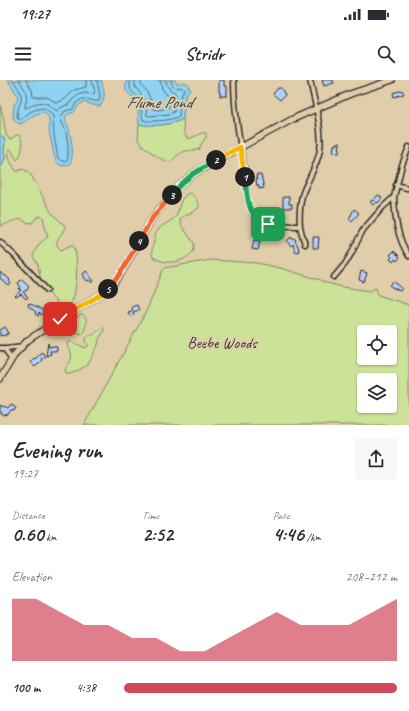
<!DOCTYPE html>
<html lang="en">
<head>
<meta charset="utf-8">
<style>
  body { margin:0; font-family:Caveat,sans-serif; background:#f7f7f7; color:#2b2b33; height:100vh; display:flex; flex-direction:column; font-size:15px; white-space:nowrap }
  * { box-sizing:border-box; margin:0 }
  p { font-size:13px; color:#7c7c81 }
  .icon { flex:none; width:22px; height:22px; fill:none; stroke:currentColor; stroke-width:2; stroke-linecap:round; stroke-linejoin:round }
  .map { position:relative; height:345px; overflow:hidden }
  .details { display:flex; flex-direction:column; background:#fff; flex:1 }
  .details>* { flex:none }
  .buttons { position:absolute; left:357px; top:245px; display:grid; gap:8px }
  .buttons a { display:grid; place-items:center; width:40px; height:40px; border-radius:4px; background:#fff; box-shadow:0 1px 3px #0004; font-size:20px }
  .pin { position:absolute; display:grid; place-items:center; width:34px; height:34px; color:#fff; margin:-17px; border-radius:8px; box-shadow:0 2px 6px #0006 }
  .km { position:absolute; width:20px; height:20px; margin:-10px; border-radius:50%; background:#222; color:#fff; font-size:11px; line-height:20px; text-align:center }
  .round { display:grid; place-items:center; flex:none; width:42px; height:42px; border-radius:4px; background:#f7f7f7 }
  .overview { display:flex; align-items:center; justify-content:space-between; height:68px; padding:0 12px }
  h1 { font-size:22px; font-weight:700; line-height:30px }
  .metrics { display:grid; grid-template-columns:repeat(3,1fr); gap:6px; height:68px; padding:4px 12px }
  .metrics div { display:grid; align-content:center }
  .metrics b { font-size:20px; font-weight:700 }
  .metrics small { font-size:11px; font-weight:400 }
  .metrics p { font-size:11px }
  .chart { height:112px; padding:8px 12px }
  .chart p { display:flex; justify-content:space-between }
  .chart svg { width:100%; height:72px; margin-top:4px; fill:#d1495b; opacity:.7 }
  ul { padding:0 12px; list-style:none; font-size:13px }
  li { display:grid; grid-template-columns:64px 48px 1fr; align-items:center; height:30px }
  li i { height:10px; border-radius:5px; background:#d1495b }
  .status { display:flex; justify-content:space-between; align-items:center; height:28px; padding:0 20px; background:#fff; direction:ltr }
  .status svg { height:11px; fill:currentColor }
  header { display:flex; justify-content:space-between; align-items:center; height:52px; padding:0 12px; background:#fff; font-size:18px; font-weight:700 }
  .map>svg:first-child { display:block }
</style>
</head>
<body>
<div class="status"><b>19:27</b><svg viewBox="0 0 49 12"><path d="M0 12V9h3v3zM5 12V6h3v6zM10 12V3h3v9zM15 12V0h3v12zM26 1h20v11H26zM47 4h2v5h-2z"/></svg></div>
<header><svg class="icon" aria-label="menu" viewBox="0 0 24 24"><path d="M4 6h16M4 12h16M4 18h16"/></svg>Stridr<svg class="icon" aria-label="search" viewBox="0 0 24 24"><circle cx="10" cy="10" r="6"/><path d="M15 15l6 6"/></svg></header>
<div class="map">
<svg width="409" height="345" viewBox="0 0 409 345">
  <rect width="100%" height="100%" fill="#e0ceab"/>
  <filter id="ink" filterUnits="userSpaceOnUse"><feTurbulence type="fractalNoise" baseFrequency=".025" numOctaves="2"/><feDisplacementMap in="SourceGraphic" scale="8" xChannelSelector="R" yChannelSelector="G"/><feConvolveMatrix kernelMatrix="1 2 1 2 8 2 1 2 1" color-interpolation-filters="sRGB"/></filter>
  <g filter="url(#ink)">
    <path fill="#cbe298" stroke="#7b8662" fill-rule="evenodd" d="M0 25 3 36 6 55 9 59H11L16 55H19C24 64 23 72 17 80 14 77 14 72 10 69H9C7 78 12 85 17 92L22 89 27 91 31 95 51 132 65 146C64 155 50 161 61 170L71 165H73C79 175 77 211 72 221 70 226 67 228 62 228L60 227 44 207 40 196 38 185 33 176C38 165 38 164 48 157L46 151 43 137 40 136 35 139 32 143 25 142 22 139C13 140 9 143 1 146L0 144V90L5 78 4 69 5 65 1 56H0Z
      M183 39 184 53 187 58 189 59 202 53H206V57L200 66V69C195 71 191 70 186 71 179 73 175 77 171 82 161 81 144 68 138 60L139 44C151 47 172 45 183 39Z
      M189 113C194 115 198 121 199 127 195 133 185 134 180 139L181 145 191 159 194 163V170C185 183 167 186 153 177 151 172 152 167 154 162 155 158 155 153 158 150 163 143 173 142 177 134 181 124 179 119 189 113Z
      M211 180 257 183 280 188 321 200 323 202 343 207 370 211 376 208 378 215 409 225V345H84L146 232 164 188ZM364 252H390V278H364ZM364 300H390V326H364Z
      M81 235H83L86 239C86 244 86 251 81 254L68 249 66 245Z
      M103 247 104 250 99 259 98 265 90 281 87 285 79 290 70 294 66 293 65 290C72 276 74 281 68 265L69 261C75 262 80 266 86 268L88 266 86 260V258L89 255H93Z"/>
    <path fill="#8fd2f1" stroke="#678fa2" d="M8 0H101C104 9 107 17 100 26H97L84 22 78 26 74 32C72 33 67 34 66 36 64 40 68 45 69 49 71 60 75 73 70 84 55 91 54 75 52 65 51 60 49 54 49 49 49 45 50 39 48 36 47 34 45 33 43 32 31 34 28 42 19 44L13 38 14 25 17 21 18 16Z
      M127 0H175V1C178 5 179 3 183 2L187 4 190 9 185 16 183 39C172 45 151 47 139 44 138 38 139 33 137 28 137 25 135 21 134 19 128 10 123 14 127 0Z
      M0 56H2L4 58 5 62 4 69 5 78 0 90Z"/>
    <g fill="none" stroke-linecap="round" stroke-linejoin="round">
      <path stroke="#536e7a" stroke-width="1" d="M13 0C17 6 23 14 21 21 19 27 17 30 17 37L19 39H21L30 32 37 29 44 28 49 31 53 36 54 56 58 78 60 80 65 82 67 81 68 75V64L65 49 61 40 62 35 65 31 73 29 76 23 82 19C88 18 93 22 99 21L100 16 97 0
        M19 0C25 10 29 14 25 26V28C29 27 31 26 34 24 46 20 49 25 57 31L62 27 69 24 72 20 78 15 84 13 94 14C96 9 92 5 92 0
        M26 0 32 10 33 17H47L57 23 65 19 74 10 86 7V0
        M130 0C129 16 134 9 139 20 141 27 141 33 143 40L146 41C155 41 172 41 179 36L180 19 184 9 182 7C177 9 171 7 171 0
        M135 0V7C143 16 146 22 147 35L149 36 169 34 174 32 176 14C171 9 166 8 166 0
        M141 0V5C148 11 151 20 153 29 156 31 166 29 169 27V17L162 9 160 0"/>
    </g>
    <path fill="#b5cffd" stroke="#2b2b2b" d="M219 0H224V6H227V16H220V12H219Z
      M322 0H333L334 3 324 6Z
      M278 8H281L285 15 280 20 273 14Z
      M402 10 404 14 394 17 393 13Z
      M336 63H340L339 73 333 72 334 65H336Z
      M256 95H261L264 108 259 109V106H257L256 100H257Z
      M378 115 382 118 378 123 377 122 373 125 370 122 372 120 373 121Z
      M283 117H289V124H292V128H283Z
      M354 129 359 133 352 141 349 139Z
      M291 157 292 159 294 158 296 160 295 161 298 166 299 171 295 172 293 164 291 166 287 161Z
      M313 157H319L318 168H313Z
      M254 160 260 161 258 170 252 169Z
      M394 171 400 177 397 181 395 179 393 182 390 179 392 177 390 175Z
      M86 191 94 201 92 203 89 200 87 201 84 197V196L83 194Z
      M361 191 367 193 364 202 359 200Z
      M0 192 4 196 5 195 10 200 9 201 11 204 9 206 0 198Z
      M22 199 29 206 27 210 23 212 28 217 26 219 21 214 16 217 15 216 21 210 19 209 21 208 18 203Z
      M393 201 402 208 400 211 390 206Z
      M29 223 44 231 42 235 39 233 38 236 35 234 36 232 28 226Z
      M137 225 139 230 133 232 134 235 130 236 128 232 132 231 131 227Z
      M5 247 9 253 4 256 3 255 0 256V250Z
      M48 263 49 267H51V266L57 267V271H50L51 274 46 276Z
      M42 272 45 277 41 279 42 280 35 287 30 282 34 278 35 279 39 275V274Z
      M11 324 16 328 14 331 11 330 7 336 6 334 5 336 1 334 2 333 0 332V325L3 327 4 326 8 328Z"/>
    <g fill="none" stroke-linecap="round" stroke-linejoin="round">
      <defs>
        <path id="street" d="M234 0C234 34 241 67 246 100 247 110 246 121 251 130 253 135 257 139 261 141 270 147 290 145 300 146
          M396 105 407 108H409
          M394 117C395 138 397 158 409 176
          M0 162 14 175 47 210
          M305 164C303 158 301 152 300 146 299 136 300 119 304 110 310 96 317 85 320 70 323 49 314 21 310 0
          M334 197 345 184 351 174 363 150 383 127 394 117 402 85 409 67
          M0 268H7L23 266
          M4 268 9 275 11 280"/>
        <path id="secondary" d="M0 299 15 274 28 260 60 239 100 215 110 208 120 195 153 137 180 105 193 94 219 79 293 39 350 14 392 0"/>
      </defs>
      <use href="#street" stroke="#2b2b2b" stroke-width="7"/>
      <use href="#secondary" stroke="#2b2b2b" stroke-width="8"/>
      <use href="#street" stroke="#e0ceab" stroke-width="4"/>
      <use href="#secondary" stroke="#e0ceab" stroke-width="5.5"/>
    </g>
  </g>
  <g fill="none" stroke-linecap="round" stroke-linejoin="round" filter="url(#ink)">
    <defs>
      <path id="split-1" d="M245 97C248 117 245 136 268 144"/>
      <path id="split-2" d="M216 80 240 67 245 97"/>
      <path id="split-3" d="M172 115 180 105 193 94 216 80"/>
      <path id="split-4" d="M139 161 153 137 172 115"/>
      <path id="split-5" d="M108 209 120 194 139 161"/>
      <path id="split-6" d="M60 239 100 215 108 209"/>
    </defs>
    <use href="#split-1" stroke="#fff" stroke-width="8"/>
    <use href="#split-2" stroke="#fff" stroke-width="8"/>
    <use href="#split-3" stroke="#fff" stroke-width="8"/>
    <use href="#split-4" stroke="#fff" stroke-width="8"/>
    <use href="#split-5" stroke="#fff" stroke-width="8"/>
    <use href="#split-6" stroke="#fff" stroke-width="8"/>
    <use href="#split-1" stroke="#22a559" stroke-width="5"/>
    <use href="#split-2" stroke="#f5b400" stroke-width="5"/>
    <use href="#split-3" stroke="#22a559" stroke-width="5"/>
    <use href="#split-4" stroke="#f0652b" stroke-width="5"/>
    <use href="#split-5" stroke="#f0652b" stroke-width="5"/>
    <use href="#split-6" stroke="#f5b400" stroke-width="5"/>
  </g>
  <g text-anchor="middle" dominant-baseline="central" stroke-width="4" stroke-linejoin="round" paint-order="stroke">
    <g font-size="16" fill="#3b3d36" stroke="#e0ceab">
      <text x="222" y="263">Beebe Woods</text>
    </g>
    <g font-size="17" font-style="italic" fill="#353c3f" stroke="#e0ceab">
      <text x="159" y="22">Flume Pond</text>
    </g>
  </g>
</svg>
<div class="buttons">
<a><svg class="icon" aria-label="locate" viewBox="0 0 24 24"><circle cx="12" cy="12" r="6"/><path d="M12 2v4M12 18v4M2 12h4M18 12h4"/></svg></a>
<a><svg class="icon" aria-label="layers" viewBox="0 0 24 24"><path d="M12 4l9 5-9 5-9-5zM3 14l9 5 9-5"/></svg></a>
</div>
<div class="pin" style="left:268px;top:144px;background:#1e9e55"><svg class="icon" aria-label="arrive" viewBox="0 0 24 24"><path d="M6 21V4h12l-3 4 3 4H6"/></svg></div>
<div class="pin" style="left:60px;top:239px;background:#d93025"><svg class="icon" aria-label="check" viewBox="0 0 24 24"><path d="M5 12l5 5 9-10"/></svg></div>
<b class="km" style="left:245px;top:97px">1</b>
<b class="km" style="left:216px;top:80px">2</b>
<b class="km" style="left:172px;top:115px">3</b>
<b class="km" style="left:139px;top:161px">4</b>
<b class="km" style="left:108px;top:209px">5</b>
</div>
<section class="details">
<div class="overview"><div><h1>Evening run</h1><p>19:27</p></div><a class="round"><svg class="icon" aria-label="share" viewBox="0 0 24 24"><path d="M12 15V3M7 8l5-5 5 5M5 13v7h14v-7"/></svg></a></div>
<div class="metrics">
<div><p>Distance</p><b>0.60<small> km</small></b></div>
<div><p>Time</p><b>2:52</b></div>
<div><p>Pace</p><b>4:46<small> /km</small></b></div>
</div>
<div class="chart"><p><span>Elevation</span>208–212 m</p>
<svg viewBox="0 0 160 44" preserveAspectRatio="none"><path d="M0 44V6L10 6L20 14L30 22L40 22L50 30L60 30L70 38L80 38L90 30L100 22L110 14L120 22L130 22L140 22L150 14L160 6V44z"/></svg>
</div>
<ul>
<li><b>100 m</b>4:38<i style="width:100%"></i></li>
</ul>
</section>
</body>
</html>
